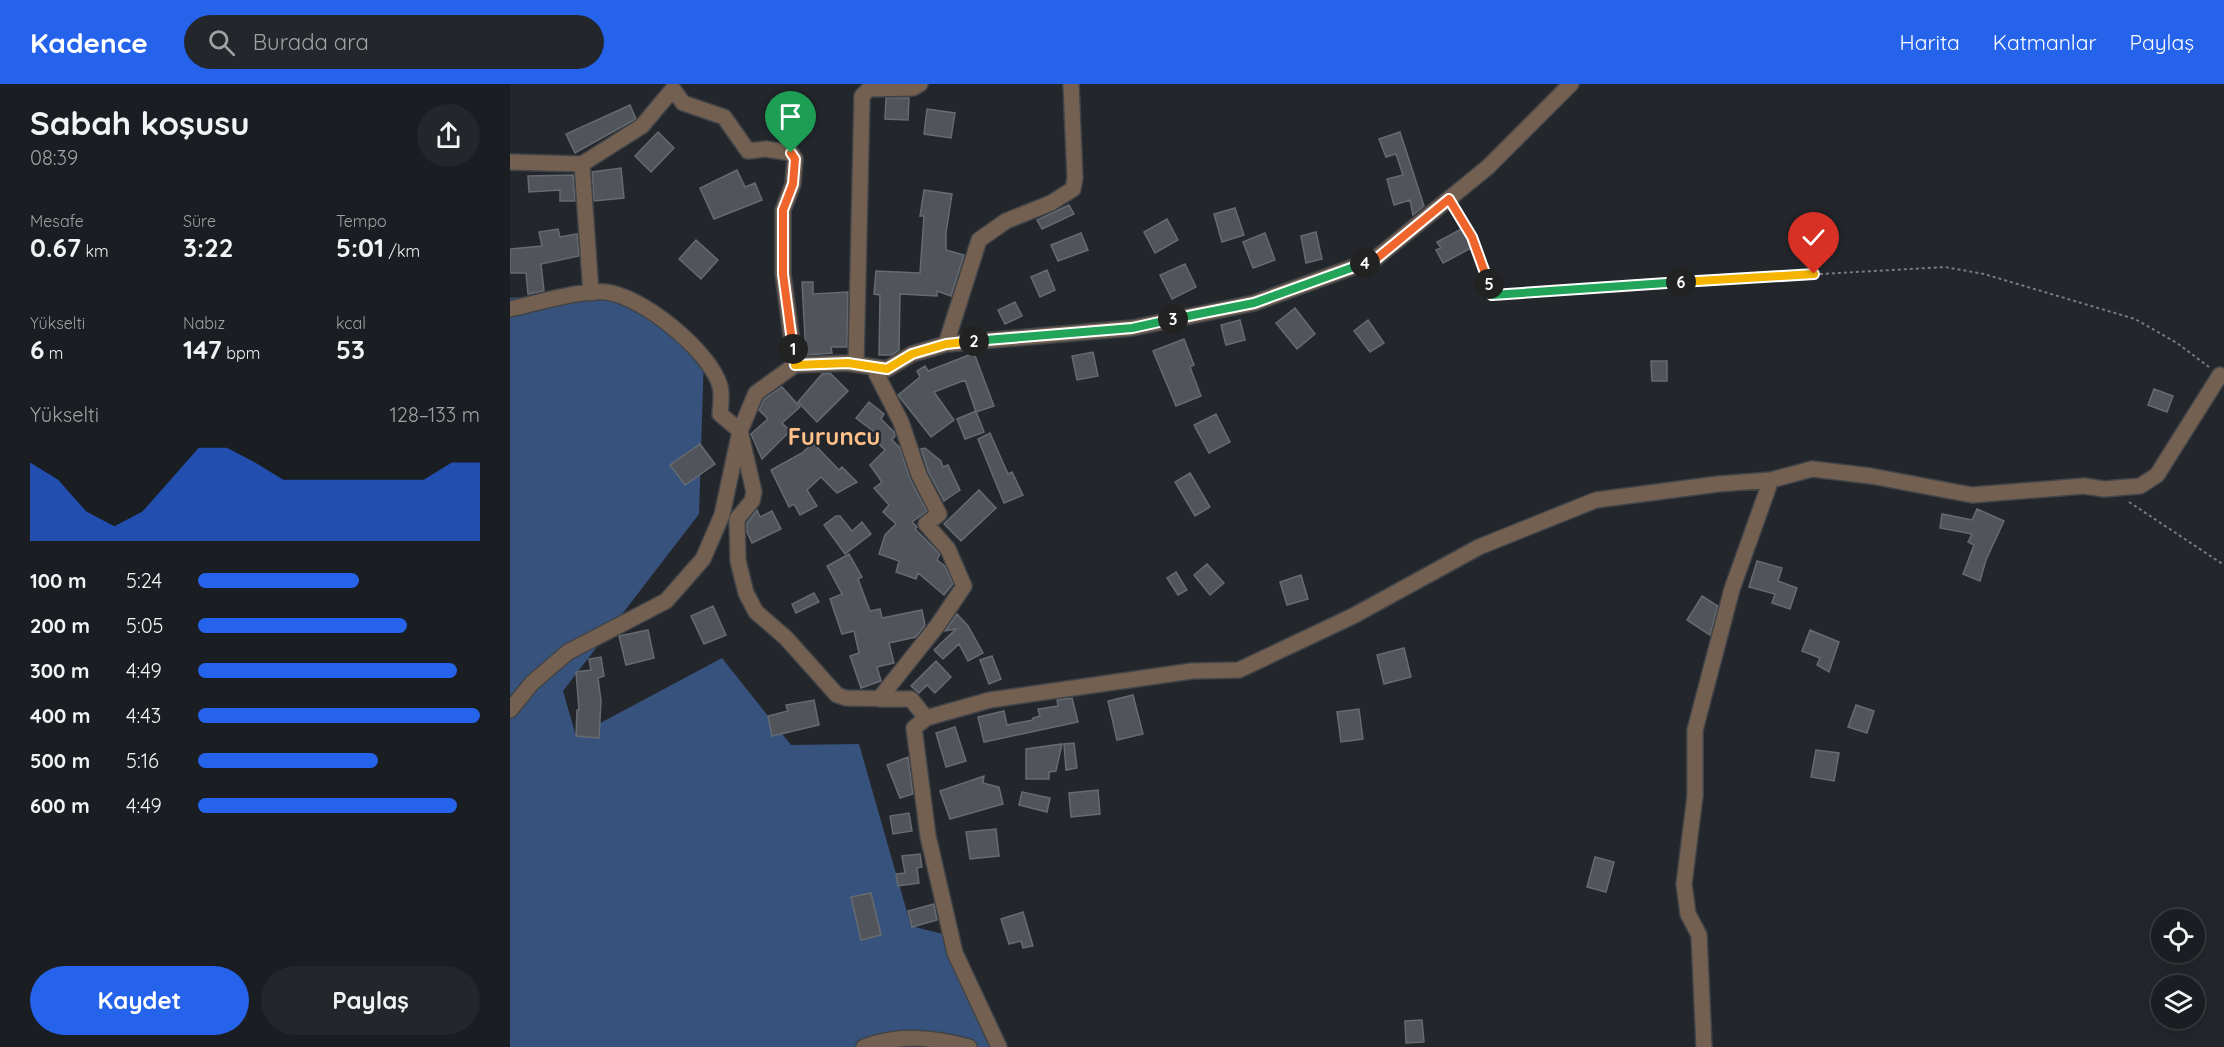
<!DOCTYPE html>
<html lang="tr">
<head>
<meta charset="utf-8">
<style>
  body { margin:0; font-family:Quicksand,sans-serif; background:#23262a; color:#f1f3f6; height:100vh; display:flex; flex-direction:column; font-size:22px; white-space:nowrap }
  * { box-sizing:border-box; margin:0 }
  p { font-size:20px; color:#9fa2a5 }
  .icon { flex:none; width:33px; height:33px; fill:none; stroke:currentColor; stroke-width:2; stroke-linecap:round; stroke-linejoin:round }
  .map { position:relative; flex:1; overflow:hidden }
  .details { display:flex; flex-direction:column; background:#1a1d21; width:510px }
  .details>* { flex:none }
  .controls { position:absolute; left:1641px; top:825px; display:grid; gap:12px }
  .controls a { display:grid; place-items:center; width:54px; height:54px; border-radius:50%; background:#1a1d21; box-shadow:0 3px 15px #0003,0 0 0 2px #383b3f; font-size:30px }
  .pin { position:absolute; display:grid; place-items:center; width:51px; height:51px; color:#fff; margin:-62px -26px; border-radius:50% 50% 50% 0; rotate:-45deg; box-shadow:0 0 6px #0007 }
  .pin .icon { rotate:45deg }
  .km { position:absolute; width:30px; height:30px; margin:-15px; border-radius:50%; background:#222; color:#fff; font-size:16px; line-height:30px; text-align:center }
  .round { display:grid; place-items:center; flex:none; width:63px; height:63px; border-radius:32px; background:#23262a }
  .head { display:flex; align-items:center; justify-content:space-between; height:102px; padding:0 30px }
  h1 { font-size:33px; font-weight:700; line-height:45px }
  .figures { display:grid; grid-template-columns:repeat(3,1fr); gap:9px; height:102px; padding:6px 30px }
  .figures div { display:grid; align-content:center }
  .figures b { font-size:26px; font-weight:700 }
  .figures small { font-size:16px; font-weight:400 }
  .figures p { font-size:16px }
  .chart { height:168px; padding:12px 30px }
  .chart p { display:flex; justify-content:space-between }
  .chart svg { width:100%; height:108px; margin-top:6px; fill:#2563eb; opacity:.7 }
  .cta { display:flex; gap:12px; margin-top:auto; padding:12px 30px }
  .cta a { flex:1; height:69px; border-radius:36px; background:#2563eb; color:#fff; font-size:24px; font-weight:700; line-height:69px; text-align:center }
  .cta a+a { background:#23262a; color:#f1f3f6 }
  ul { padding:0 30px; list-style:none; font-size:20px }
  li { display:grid; grid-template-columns:96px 72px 1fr; align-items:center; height:45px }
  li i { height:15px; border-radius:8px; background:#2563eb }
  header { display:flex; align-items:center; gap:36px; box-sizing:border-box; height:84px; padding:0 30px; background:#2563eb; color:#fff }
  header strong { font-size:28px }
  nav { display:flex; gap:33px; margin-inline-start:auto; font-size:21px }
  .search { width:420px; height:54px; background:#23262a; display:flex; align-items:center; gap:15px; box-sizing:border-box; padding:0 21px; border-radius:33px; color:#9fa2a5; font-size:22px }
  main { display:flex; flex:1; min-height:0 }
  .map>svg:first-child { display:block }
</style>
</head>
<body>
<header>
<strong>Kadence</strong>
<div class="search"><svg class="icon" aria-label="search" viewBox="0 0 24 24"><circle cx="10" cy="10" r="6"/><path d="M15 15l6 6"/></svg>Burada ara</div>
<nav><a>Harita</a><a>Katmanlar</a><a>Paylaş</a></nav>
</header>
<main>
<section class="details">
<div class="head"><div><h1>Sabah koşusu</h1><p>08:39</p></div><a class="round"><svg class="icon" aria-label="share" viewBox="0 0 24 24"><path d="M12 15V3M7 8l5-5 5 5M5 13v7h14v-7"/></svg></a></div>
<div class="figures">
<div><p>Mesafe</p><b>0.67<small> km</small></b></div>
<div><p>Süre</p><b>3:22</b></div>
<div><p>Tempo</p><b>5:01<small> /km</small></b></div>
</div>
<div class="figures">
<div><p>Yükselti</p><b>6<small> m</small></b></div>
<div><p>Nabız</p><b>147<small> bpm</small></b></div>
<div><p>kcal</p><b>53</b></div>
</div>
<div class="chart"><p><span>Yükselti</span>128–133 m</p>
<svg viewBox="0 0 160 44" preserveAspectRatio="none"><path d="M0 44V12L10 19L20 32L30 38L40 32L50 19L60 6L70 6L80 12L90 19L100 19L110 19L120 19L130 19L140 19L150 12L160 12V44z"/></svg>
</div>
<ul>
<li><b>100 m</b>5:24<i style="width:57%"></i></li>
<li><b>200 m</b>5:05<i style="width:74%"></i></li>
<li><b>300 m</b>4:49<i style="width:92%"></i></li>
<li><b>400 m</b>4:43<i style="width:100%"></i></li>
<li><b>500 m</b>5:16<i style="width:64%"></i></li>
<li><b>600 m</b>4:49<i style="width:92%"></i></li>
</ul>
<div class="cta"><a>Kaydet</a><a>Paylaş</a></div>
</section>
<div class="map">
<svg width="1714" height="963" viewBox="0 0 1714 963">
  <rect width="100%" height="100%" fill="#23272c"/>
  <path fill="#37537d" d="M95 208 194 271 189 430 53 607 66 652 212 574 281 661 349 660 401 842 441 852 486 963H0V214Z"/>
  <path fill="#51555b" stroke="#666b71" stroke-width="1.5" d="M376 14H399L398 36 375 35Z
    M120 21 126 35 65 69 56 50Z
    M417 25 445 29 441 54 414 50Z
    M148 48 164 64 141 88 125 72Z
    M890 48 914 122 903 131 900 116 884 121 877 95 893 91 886 70 876 73 869 55Z
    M111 84 114 114 84 117 82 88Z
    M227 86 235 103 245 99 252 116 204 135 190 104Z
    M63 91 65 117H50V106L19 108 18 92Z
    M414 106 442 110 436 149V166L454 171 441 212 427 207V212L390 210 389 266 382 271H369L370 211 364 210 366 187 410 189 414 132H410Z
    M559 121 564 130 532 145 527 136Z
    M725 124 734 151 712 158 704 130Z
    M657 135 668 156 645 169 634 148Z
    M955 143 965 162 933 179 926 166 931 164 927 158Z
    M48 145 50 153 67 150 69 172 31 180 34 207 18 210 16 189H0V165L32 162 29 148Z
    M806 148 812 175 796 179 791 152Z
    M571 149 578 166 548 177 541 161Z
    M755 149 765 176 743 184 733 158Z
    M186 156 208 176 191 195 169 175Z
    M675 180 686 203 662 215 650 191Z
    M537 186 545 206 530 213 521 193Z
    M292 198H303V210L338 208 337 263H321L322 269 296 271Z
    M505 218 512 232 495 240 488 226Z
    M785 224 805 250 787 265 766 239Z
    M730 236 735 256 716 261 711 241Z
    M858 236 874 259 860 268 844 247Z
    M674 255 684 281 680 283 691 312 666 322 643 267Z
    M583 268 588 292 567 296 562 272Z
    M464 269 484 322 466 328 455 296 424 308 444 336 421 353 388 311 410 293 407 287 415 282 418 287Z
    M1141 277H1157V297H1142Z
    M320 289 338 307 307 338 288 318 312 290Z
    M272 303 290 323 272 339 280 347 252 375 241 350 258 335 249 326 254 315Z
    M1644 305 1663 312 1657 328 1638 321Z
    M359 318 374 330 371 335 384 348 385 352 382 356 390 364 400 395 417 427 402 438 407 443 405 445 430 470 427 476 435 482 443 500 434 511 408 489 406 495 386 488 389 477 369 470 375 451 386 440 373 428 379 421 364 404 372 398 360 381 375 366 363 354 367 350 346 334Z
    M466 327 474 348 455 355 447 335Z
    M706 330 720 358 699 369 684 341Z
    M480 349 498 390 502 388 513 411 494 419 468 355Z
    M303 359 329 386 332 383 347 398 327 409 311 393 297 406 307 422 290 431 284 420 279 423 261 386 292 369Z
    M190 360 205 380 175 401 160 381Z
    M415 364 431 377 433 383 438 381 450 406 434 417 418 387 411 365Z
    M680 389 700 423 685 432 665 398Z
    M469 406 486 424 451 457 434 440Z
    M1467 425 1494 437 1476 476 1470 497 1453 490 1464 461 1458 458 1462 450 1430 444 1432 430 1462 436Z
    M247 426 250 433 262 427 271 445 242 459 237 448V439Z
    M326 432H330L342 447 352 438 361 450 335 470 314 441Z
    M339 470 352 493 348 495 360 527 370 525 372 534 412 526 415 541 406 553 379 559 384 579 367 583 371 597 351 604 340 572 349 569 344 547 332 550 320 515 332 510 317 482Z
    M1247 477 1272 484 1268 497 1287 504 1280 525 1262 519 1265 510 1239 503Z
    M697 480 714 499 700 511 684 491Z
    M666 488 677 506 668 511 657 494Z
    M791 491 798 515 777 521 770 498Z
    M304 509 309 518 286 529 282 520Z
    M1192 512 1208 522 1200 551 1177 536Z
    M203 522 216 551 194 560 181 532Z
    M447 530 458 542 473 569 458 577 449 560 433 575 424 566 446 545 435 547Z
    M138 546 144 574 116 581 109 552Z
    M1300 546 1329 558 1319 588 1307 581 1310 574 1292 567Z
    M894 564 901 593 874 600 867 571Z
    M482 572 491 595 479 600 470 576Z
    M91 573 94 592 88 594 91 617 89 654 66 652 67 626H69L66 588 81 586 79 575Z
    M426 577 441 593 425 609 417 601 409 609 401 602Z
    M623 611 633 650 607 656 598 617Z
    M562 614 568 638 474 658 468 633 494 627 497 641 523 636V634L530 632 528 625 548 622 547 616Z
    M304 616 309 641 262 652 258 632 278 627 276 621Z
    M1346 621 1364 627 1357 649 1338 643Z
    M849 625 853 655 831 658 827 628Z
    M445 643 456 677 436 683 426 649Z
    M564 659 567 684 556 686 554 660Z
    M552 660 546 687 539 688V695H516V665Z
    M1306 666 1329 669 1324 697 1301 693Z
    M398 673 403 710 390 714 377 681Z
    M474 692 473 699 489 703 493 720 440 735 430 707Z
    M588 706 590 730 561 733 559 709Z
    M512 708 540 714 537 728 509 721Z
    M399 729 402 747 383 750 380 732Z
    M486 745 489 772 460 775 456 748Z
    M410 770 412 783 407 784 409 799 388 802 386 790 395 789 392 772Z
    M1085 773 1104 778 1096 808 1077 803Z
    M361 809 371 851 351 856 341 813Z
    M424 820 427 836 402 843 398 827Z
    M513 828 523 862 513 864 511 857 499 860 491 835Z
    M912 936 914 958 896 959 895 937Z"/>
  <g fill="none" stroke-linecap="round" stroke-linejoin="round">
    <defs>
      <path id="minor" d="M0 78 72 80
        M81 209 72 80 132 42 163 5 173 19 214 33 238 67 256 65 281 69 285 75 283 100 273 126V190L285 281
        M0 225C28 219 68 206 96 208 132 212 200 267 210 302 212 310 211 321 210 330L230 347 244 408 242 417 227 435 228 477 236 509 246 528 276 554 327 611 336 614 401 615 416 634
        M436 260 469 156 496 137 541 119 563 105 565 94 561 0
        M346 280 352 12 359 5 403 4 410 0
        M363 283 391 338 409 391 429 430 416 440 438 465 454 502 427 542 369 615
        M0 626 22 599 58 568 156 517 193 475 212 431 230 347 246 309 285 281 337 279 377 285 402 270 436 260 622 244 744 219 865 175 978 83 1061 0
        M354 963C389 950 423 953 459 963
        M489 963 445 869 418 752 404 644 416 634 480 616 682 587 729 586 843 532 969 463 1086 416 1208 400 1261 396 1302 385 1361 392 1462 411 1574 402 1594 405 1630 402 1647 391 1710 291
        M1194 963 1189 851 1178 830 1174 800 1185 712V646L1222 505 1261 396"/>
    </defs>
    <use href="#minor" stroke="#404449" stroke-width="18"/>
    <path stroke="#787c80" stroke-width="2" stroke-dasharray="3 3" stroke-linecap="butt" d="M947 127C963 154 975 180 982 211L1028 206 1435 183 1474 190 1625 235 1667 259 1699 283
      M1619 418 1714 481"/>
    <use href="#minor" stroke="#746050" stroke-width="15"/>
  </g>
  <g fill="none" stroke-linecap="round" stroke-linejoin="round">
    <defs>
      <path id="split-1" d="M281 69 285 75 283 100 273 126V190L283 265"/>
      <path id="split-2" d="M283 265 285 281 338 279 377 285 402 270 436 260 464 257"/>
      <path id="split-3" d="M464 257 622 244 663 235"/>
      <path id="split-4" d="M663 235 744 219 855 179"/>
      <path id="split-5" d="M855 179 866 175 939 115 962 153 979 200"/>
      <path id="split-6" d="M979 200 982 211 1171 198"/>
      <path id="split-7" d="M1171 198 1304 190"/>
    </defs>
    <use href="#split-1" stroke="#fff" stroke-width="12"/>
    <use href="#split-2" stroke="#fff" stroke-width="12"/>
    <use href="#split-3" stroke="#fff" stroke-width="12"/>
    <use href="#split-4" stroke="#fff" stroke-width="12"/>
    <use href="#split-5" stroke="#fff" stroke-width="12"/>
    <use href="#split-6" stroke="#fff" stroke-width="12"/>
    <use href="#split-7" stroke="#fff" stroke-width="12"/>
    <use href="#split-1" stroke="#f0652b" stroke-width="8"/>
    <use href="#split-2" stroke="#f5b400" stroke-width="8"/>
    <use href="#split-3" stroke="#22a559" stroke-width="8"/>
    <use href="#split-4" stroke="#22a559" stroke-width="8"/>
    <use href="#split-5" stroke="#f0652b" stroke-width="8"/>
    <use href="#split-6" stroke="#22a559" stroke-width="8"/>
    <use href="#split-7" stroke="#f5b400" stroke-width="8"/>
  </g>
  <g text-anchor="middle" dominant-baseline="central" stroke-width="4.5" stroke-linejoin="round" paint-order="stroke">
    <g font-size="24" font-weight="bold" fill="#ffc08a" stroke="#23272c">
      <text x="324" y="352">Furuncu</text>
    </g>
  </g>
</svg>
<div class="controls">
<a><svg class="icon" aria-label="locate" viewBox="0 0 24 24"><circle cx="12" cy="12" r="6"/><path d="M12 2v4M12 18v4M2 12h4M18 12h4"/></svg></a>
<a><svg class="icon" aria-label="layers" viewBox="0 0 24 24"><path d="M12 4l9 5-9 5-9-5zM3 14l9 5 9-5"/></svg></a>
</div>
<div class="pin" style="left:281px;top:69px;background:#1e9e55"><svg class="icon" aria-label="arrive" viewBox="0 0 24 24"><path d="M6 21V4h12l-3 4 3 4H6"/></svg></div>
<div class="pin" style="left:1304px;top:190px;background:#d93025"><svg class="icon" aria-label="check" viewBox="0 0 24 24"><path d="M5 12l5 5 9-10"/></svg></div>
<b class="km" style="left:283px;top:265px">1</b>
<b class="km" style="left:464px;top:257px">2</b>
<b class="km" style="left:663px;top:235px">3</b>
<b class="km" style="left:855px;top:179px">4</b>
<b class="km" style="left:979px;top:200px">5</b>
<b class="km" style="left:1171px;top:198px">6</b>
</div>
</main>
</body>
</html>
